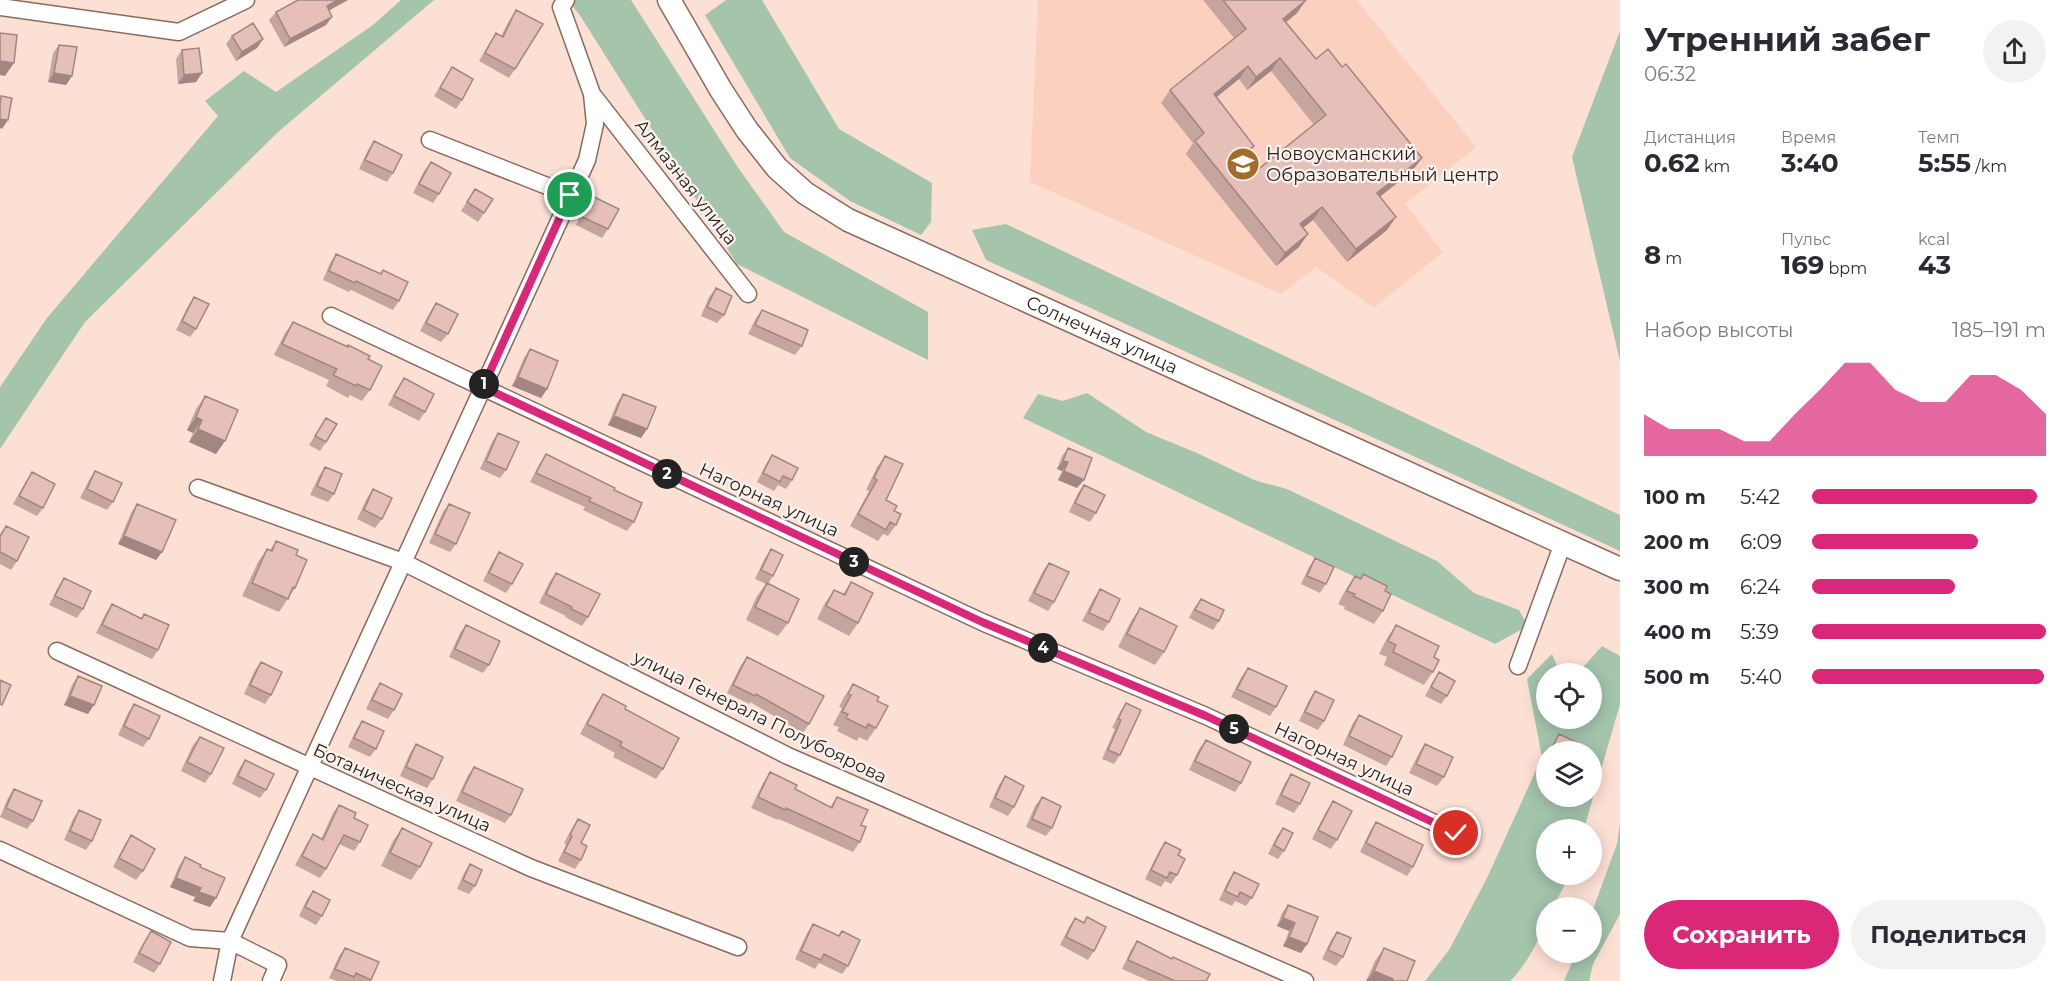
<!DOCTYPE html>
<html lang="ru">
<head>
<meta charset="utf-8">
<style>
  body { margin:0; font-family:Montserrat,sans-serif; background:#f2f2f3; color:#2b2b33; height:100vh; display:flex; flex-direction:column; font-size:22px; white-space:nowrap }
  * { box-sizing:border-box; margin:0 }
  p { font-size:20px; color:#7c7c81 }
  .icon { flex:none; width:33px; height:33px; fill:none; stroke:currentColor; stroke-width:2; stroke-linecap:round; stroke-linejoin:round }
  .map { position:relative; flex:1; overflow:hidden }
  .details { display:flex; flex-direction:column; background:#fff; width:450px }
  .details>* { flex:none }
  .fabs { position:absolute; left:1536px; top:663px; display:grid; gap:12px }
  .fabs a { display:grid; place-items:center; width:66px; height:66px; border-radius:50%; background:#fff; box-shadow:0 3px 15px #0003; font-size:30px }
  .pin { position:absolute; display:grid; place-items:center; width:51px; height:51px; color:#fff; margin:-26px; border:3px solid #fff; border-radius:50%; box-shadow:0 2px 6px #0007 }
  .km { position:absolute; width:30px; height:30px; margin:-15px; border-radius:50%; background:#222; color:#fff; font-size:16px; line-height:30px; text-align:center }
  .round { display:grid; place-items:center; flex:none; width:63px; height:63px; border-radius:32px; background:#f2f2f3 }
  .overview { display:flex; align-items:center; justify-content:space-between; height:102px; padding:0 24px }
  h1 { font-size:33px; font-weight:700; line-height:45px }
  .metrics { display:grid; grid-template-columns:repeat(3,1fr); gap:9px; height:102px; padding:6px 24px }
  .metrics div { display:grid; align-content:center }
  .metrics b { font-size:26px; font-weight:700 }
  .metrics small { font-size:16px; font-weight:400 }
  .metrics p { font-size:16px }
  .chart { height:168px; padding:12px 24px }
  .chart p { display:flex; justify-content:space-between }
  .chart svg { width:100%; height:108px; margin-top:6px; fill:#db2777; opacity:.7 }
  .button { display:flex; gap:12px; margin-top:auto; padding:12px 24px }
  .button a { flex:1; height:69px; border-radius:36px; background:#db2777; color:#fff; font-size:24px; font-weight:700; line-height:69px; text-align:center }
  .button a+a { background:#f2f2f3; color:#2b2b33 }
  ul { padding:0 24px; list-style:none; font-size:20px }
  li { display:grid; grid-template-columns:96px 72px 1fr; align-items:center; height:45px }
  li i { height:15px; border-radius:8px; background:#db2777 }
  main { display:flex; flex:1; min-height:0 }
  .map>svg:first-child { display:block }
</style>
</head>
<body>
<main>
<div class="map">
<svg width="1620" height="981" viewBox="0 0 1620 981">
  <rect width="100%" height="100%" fill="#fde0d4"/>
  <path fill="#fcd0be" d="M1038 0H1357L1476 147 1405 204 1443 252 1374 308 1316 267 1281 294 1030 182Z"/>
  <path fill="#a4c4ac" fill-rule="evenodd" d="M401 0H434L278 132 85 322 0 449V387L47 318 218 116 205 101 244 71 276 92 373 25Z
    M567 0H631L737 166 784 232 928 312V360L737 264 579 14Z
    M726 0H762L839 129 932 183 931 222 921 235 850 201 790 158 705 15Z
    M1620 31V361L1572 157Z
    M1006 224 1620 515V551L986 260 972 230Z
    M1087 393 1146 432 1197 453 1254 480 1287 489 1437 561 1474 593 1519 610 1528 626 1495 644 1023 418 1038 394 1063 401Z
    M1602 646 1620 656V704L1584 829 1546 830V874L1570 875 1553 907 1546 908C1546 931 1527 965 1510 981H1425L1449 950 1487 878 1542 757 1527 679 1552 654 1560 673 1546 674V718H1592V674L1578 673ZM1546 752H1592V796H1546Z
    M1620 824V914L1593 964 1589 981H1564L1576 953 1592 952V912L1617 844Z"/>
  <g fill="none" stroke-linecap="round" stroke-linejoin="round">
    <defs>
      <path id="street" d="M0 7 179 32 246 0
        M592 94 748 294
        M430 140 570 195
        M331 316 982 622 1206 716 1456 833
        M198 488 403 562 788 756 1305 981
        M57 651 531 868 738 947
        M1518 666 1563 543
        M0 850 190 938 230 941 222 981
        M271 981 278 965 230 941 587 160 595 124 592 94 561 7 566 0"/>
      <g id="secondary">
        <path id="s1" d="M669 0 721 90 747 130 777 168 805 193 848 220 1620 569"/>
      </g>
    </defs>
    <use href="#street" stroke="#8a6a5d" stroke-width="19"/>
    <use href="#secondary" stroke="#8a6a5d" stroke-width="25"/>
    <use href="#street" stroke="#fff" stroke-width="16"/>
    <use href="#secondary" stroke="#fff" stroke-width="22"/>
  </g>
  <path fill="#c6a59e" fill-rule="evenodd" d="M298 0H348L329 10 326 25 284 47 269 20 276 12Z
    M1203 0H1306L1297 13 1286 22 1316 59 1342 67 1422 158 1412 171 1380 197 1387 230 1347 262 1313 220 1303 228 1299 247 1276 266 1186 154 1193 143 1161 103 1170 90 1234 38ZM1271 71 1314 125 1256 171 1246 157 1254 146 1217 97 1239 79 1247 90Z
    M516 10 515 69 509 78 479 61 490 42 496 33 501 36 510 19Z
    M232 36 263 39 257 48 236 61 226 44Z
    M59 45 72 76 66 85 48 82 53 53Z
    M182 50 202 73 196 82 178 84 176 59Z
    M452 67 462 100 456 109 434 96Z
    M374 141 393 173 387 182 359 169 368 150Z
    M431 162 439 194 433 203 413 193 424 171Z
    M475 189 484 213 478 222 461 211Z
    M592 196 608 229 602 238 576 225 586 204Z
    M336 254 380 273 383 270 399 301 393 310 351 290 349 292 323 280 330 263Z
    M716 288 724 315 717 323 701 316 709 297Z
    M194 297 196 329 190 337 176 330 188 306Z
    M436 303 448 334 441 342 420 331 430 312Z
    M762 310 802 346 795 355 748 334 756 318Z
    M293 322 368 359 370 390 362 401 350 395 348 398 326 386 329 380 274 355 285 333Z
    M530 349 547 389 541 398 512 386 524 358Z
    M404 378 425 412 419 421 388 405 398 387Z
    M623 394 647 429 641 438 608 425 617 403Z
    M205 396 216 454 189 442 193 433 187 430 196 409Z
    M326 418V442L320 451 309 445Z
    M498 433 506 470 500 478 480 469 492 442Z
    M1068 448 1077 488 1058 480 1062 471 1057 469 1062 456Z
    M546 454 614 490 634 522 627 531 583 510 585 507 530 482 540 463Z
    M772 455 792 480 786 489 778 485 774 491 757 482 766 464Z
    M885 456 886 500 894 511 896 525 888 536 883 534 878 541 850 526 869 491 866 490 877 467Z
    M325 467 334 494 328 502 310 495 319 476Z
    M95 471 113 502 107 510 80 498 89 480Z
    M32 472 43 508 37 516 13 504 26 481Z
    M1084 485 1096 513 1090 522 1069 512 1078 493Z
    M373 489 382 519 375 528 357 519 367 498Z
    M137 504 162 552 156 560 118 544 131 513Z
    M449 504 456 544 450 552 429 543 443 512Z
    M6 526 17 561 11 570 0 564V534Z
    M276 541 296 555 295 588 279 612 242 596 258 562 267 549 270 550Z
    M771 549 773 576 768 584 788 623 778 636 746 620 757 596 766 584 755 579 765 558Z
    M499 552 512 584 506 593 483 581 493 561Z
    M1315 558 1326 584 1320 593 1301 584 1309 567Z
    M1049 563 1054 602 1048 611 1028 601 1043 571Z
    M556 573 588 617 582 626 565 617 566 616 539 603 550 581Z
    M1363 574 1385 591 1383 611 1374 624 1344 609 1345 607 1338 604 1346 589 1355 576 1360 579Z
    M64 578 83 609 77 618 49 605 58 587Z
    M851 582 858 623 849 636 817 619 825 603 834 590 843 594Z
    M1100 589 1109 622 1103 631 1082 621 1094 598Z
    M1201 599 1219 621 1213 630 1189 618 1194 608Z
    M112 604 141 618 144 614 158 650 152 659 96 633 106 613Z
    M1140 608 1164 652 1155 665 1118 647 1131 621Z
    M466 625 489 665 483 673 449 657 460 633Z
    M1396 625 1434 657 1433 672 1424 685 1384 665 1387 657 1379 654 1387 638Z
    M747 657 809 724 803 733 750 702 749 704 727 693 741 665Z
    M261 662 271 695 265 704 244 694 255 670Z
    M1248 668 1276 707 1270 716 1231 697 1242 676Z
    M1439 672 1447 696 1441 704 1425 696 1433 681Z
    M78 676 88 714 64 705 72 685Z
    M380 683 394 710 388 719 366 709 374 692Z
    M853 684 877 701 876 728 867 741 859 737 857 741 837 731 839 727 833 725 842 708 839 707 844 697Z
    M1315 691 1324 721 1318 730 1299 721 1309 700Z
    M603 694 625 709 663 769 656 779 613 757 615 753 580 734 596 704Z
    M1126 703 1120 755 1114 764 1102 759 1115 729 1112 728 1120 712Z
    M134 704 149 739 143 747 118 735 128 713Z
    M1359 715 1392 757 1386 766 1343 745 1353 723Z
    M362 721 376 749 370 757 348 747 356 730Z
    M1559 734 1585 752H1548L1553 743Z
    M200 737 211 774 205 783 181 771 193 745Z
    M1206 740 1241 783 1235 792 1189 770 1199 749Z
    M416 744 433 779 427 788 400 776 410 753Z
    M1425 744 1444 777 1437 786 1409 773 1419 753Z
    M1546 756V764L1543 763Z
    M245 760 266 790 260 798 232 784 239 769Z
    M474 767 511 815 505 823 456 801 468 775Z
    M770 772 795 789 830 807 837 797 861 825 860 842 853 852 779 819 778 820 751 808 763 783Z
    M1291 774 1300 804 1294 813 1275 804 1285 783Z
    M1005 776 1014 807 1008 816 989 807 999 785Z
    M14 789 33 821 27 829 0 817 8 798Z
    M1042 797 1052 828 1046 836 1026 827 1035 806Z
    M1333 801 1337 840 1331 849 1312 839 1327 810Z
    M339 805 354 818 360 842 354 851 339 844 326 869 320 878 295 865 307 843 313 834 321 839 333 813Z
    M79 810 92 841 86 850 64 840 73 819Z
    M578 819 581 843V860L575 869 558 861 566 845 564 843 572 828Z
    M1376 822 1413 867 1407 876 1360 852 1370 831Z
    M402 828 420 867 411 880 381 866 393 841Z
    M1283 828 1284 851 1278 859 1268 854 1277 836Z
    M131 835 143 871 136 880 113 867 125 844Z
    M1165 842 1178 855 1177 875 1171 884 1165 881 1161 887 1145 879 1159 851Z
    M185 857 200 867 210 907 193 901 195 897 170 887 179 866Z
    M470 864 475 886 469 894 457 889 464 873Z
    M1234 872 1252 898 1246 906 1235 901 1232 906 1219 900 1228 881Z
    M313 891 322 916 316 925 299 916 307 899Z
    M1288 905 1307 944 1301 953 1283 946 1289 931 1277 926 1282 913Z
    M1087 917 1094 951 1088 960 1060 945 1069 927 1075 918 1083 923Z
    M813 924 838 936 842 931 848 966 842 974 819 963 815 969 795 959 807 933Z
    M151 931 160 964 154 973 133 962 145 940Z
    M1337 932 1343 957 1336 966 1322 959 1331 940Z
    M1137 941 1206 981H1149L1122 969 1131 950Z
    M345 948 379 962 370 981H337L329 978 339 956Z
    M1384 948 1407 981H1366L1375 961Z"/>
  <path fill="#a18681" d="M338 0H348L321 15 327 6Z
    M1306 0 1297 13 1274 32 1283 19Z
    M332 17 326 25 284 47 290 39Z
    M263 39 257 48 236 61 242 52Z
    M1280 58 1271 71 1247 90 1256 77Z
    M0 61 14 63 5 76 0 75Z
    M1248 66 1239 79 1205 106 1214 94Z
    M54 73 72 76 66 85 48 82Z
    M202 73 196 82 178 84 184 75Z
    M0 119 8 120 2 129 0 128Z
    M1254 146 1245 159 1243 154Z
    M1422 158 1412 171 1368 206 1377 193Z
    M1322 207 1313 220 1291 237 1300 224Z
    M1396 217 1387 230 1347 262 1356 249Z
    M1308 234 1299 247 1276 266 1285 253Z
    M518 377 547 389 541 398 512 386Z
    M614 416 647 429 641 438 608 425Z
    M196 417 202 420 193 433 187 430Z
    M198 429 225 441 216 454 189 442Z
    M1063 461 1068 462 1062 471 1057 469Z
    M1064 471 1084 480 1077 488 1058 480Z
    M124 536 162 552 156 560 118 544Z
    M70 696 94 705 88 714 64 705Z
    M176 878 201 888 195 897 170 887Z
    M199 892 216 898 210 907 193 901Z
    M1283 918 1295 923 1289 931 1277 926Z
    M1289 937 1307 944 1301 953 1283 946Z
    M1374 971 1393 979 1392 981H1366Z"/>
  <path fill="#e6c0b8" stroke="#a18681" stroke-width="1.5" fill-rule="evenodd" d="M298 0H338L327 6 332 17 290 39 276 12Z
    M1223 0H1306L1283 19 1316 59 1328 49 1342 67 1346 64 1422 158 1377 193 1396 217 1356 249 1322 207 1300 224 1308 234 1285 253 1195 141 1204 133 1170 90 1246 29ZM1280 58 1326 115 1256 171 1243 154 1254 146 1214 94 1248 66 1256 77Z
    M516 10 543 24 515 69 485 53 496 33 503 37Z
    M253 23 263 39 242 52 232 36Z
    M0 33 17 35 14 63 0 61Z
    M59 45 77 47 72 76 54 73Z
    M199 48 202 73 184 75 182 50Z
    M452 67 473 79 462 100 440 88Z
    M1 96 12 98 8 120 0 119V105Z
    M374 141 402 155 393 173 365 160Z
    M431 162 451 173 439 194 419 184Z
    M475 189 493 199 484 213 467 202Z
    M592 196 619 209 608 229 582 217Z
    M336 254 381 274 383 270 408 282 399 301 356 281 355 283 329 271Z
    M716 288 732 296 724 315 707 307Z
    M194 297 209 304 196 329 182 321Z
    M436 303 458 314 448 334 426 323Z
    M762 310 808 330 802 346 755 325Z
    M293 322 348 347V345L370 356 368 359 382 366 370 390 357 384 356 386 333 375 337 369 282 344Z
    M530 349 558 361 547 389 518 377Z
    M404 378 434 394 425 412 394 396Z
    M623 394 656 407 647 429 614 416Z
    M205 396 238 410 225 441 198 429 202 420 196 417Z
    M326 418 337 424 326 442 315 436Z
    M498 433 519 442 506 470 486 461Z
    M1068 448 1092 458 1084 480 1064 471 1068 462 1063 461Z
    M546 454 615 488 614 490 642 503 634 522 589 501 591 498 536 473Z
    M772 455 798 468 792 480 783 476 780 482 763 473Z
    M885 456 903 464 886 500 897 506 894 511 901 514 896 525 890 522 886 530 858 514 877 480 874 478Z
    M325 467 342 474 334 494 317 486Z
    M95 471 122 483 113 502 87 489Z
    M32 472 55 484 43 508 19 496Z
    M1084 485 1105 495 1096 513 1075 503Z
    M373 489 392 498 382 519 364 510Z
    M137 504 176 520 162 552 124 536Z
    M449 504 470 513 456 544 435 534Z
    M6 526 29 537 17 561 0 552V537Z
    M276 541 298 550 296 555 307 560 295 588 293 587 288 599 252 583 267 549 272 551Z
    M771 549 783 555 773 576 761 570Z
    M499 552 523 564 512 584 489 573Z
    M1315 558 1334 567 1326 584 1307 576Z
    M1049 563 1069 572 1054 602 1034 593Z
    M556 573 600 594 588 617 571 609 572 607 546 594Z
    M1363 574 1387 586 1385 591 1391 594 1383 611 1353 596 1355 594 1347 591 1355 576 1361 579Z
    M64 578 91 591 83 609 55 596Z
    M851 582 873 593 858 623 826 606 834 590 845 595Z
    M767 583 799 599 788 623 755 607Z
    M1100 589 1120 599 1109 622 1089 613Z
    M1201 599 1224 610 1219 621 1195 610Z
    M112 604 142 619 144 614 169 625 158 650 102 625Z
    M1140 608 1177 626 1164 652 1127 634Z
    M466 625 500 641 489 665 455 649Z
    M1396 625 1439 646 1434 657 1439 660 1433 672 1393 652 1396 645 1388 641Z
    M747 657 824 696 809 724 756 694 755 696 733 685Z
    M261 662 282 672 271 695 250 685Z
    M1248 668 1287 686 1276 707 1237 689Z
    M1439 672 1455 681 1447 696 1431 687Z
    M78 676 102 686 94 705 70 696Z
    M0 680 11 685 2 705 0 704Z
    M380 683 402 694 394 710 372 700Z
    M853 684 879 697 877 701 888 706 876 728 868 724 866 728 846 718 848 714 842 712 851 695 848 694Z
    M1315 691 1334 700 1324 721 1305 712Z
    M603 694 626 706 625 709 679 738 663 769 620 746 622 742 587 724Z
    M1126 703 1141 710 1120 755 1108 750 1121 720 1118 719Z
    M134 704 160 716 149 739 124 726Z
    M1359 715 1402 736 1392 757 1349 736Z
    M362 721 384 731 376 749 354 738Z
    M1559 734 1587 747 1585 752H1550Z
    M200 737 224 748 211 774 187 762Z
    M1206 740 1251 762 1241 783 1195 761Z
    M416 744 443 757 433 779 406 767Z
    M1425 744 1453 757 1444 777 1416 764Z
    M245 760 274 774 266 790 238 776Z
    M474 767 523 789 511 815 462 792Z
    M770 772 797 785 795 789 832 808 837 797 868 810 861 825 866 827 860 842 786 808 785 810 758 797Z
    M1291 774 1310 783 1300 804 1281 795Z
    M1005 776 1024 786 1014 807 995 798Z
    M14 789 42 801 33 821 6 808Z
    M1042 797 1061 806 1052 828 1032 819Z
    M1333 801 1352 811 1337 840 1318 830Z
    M339 805 356 813 354 818 368 825 360 842 344 835 326 869 302 856 313 834 323 840Z
    M79 810 101 820 92 841 70 831Z
    M578 819 590 825 581 843 587 846 581 860 564 852 572 836 570 835Z
    M1376 822 1423 845 1413 867 1366 843Z
    M402 828 432 843 420 867 390 853Z
    M1283 828 1293 833 1284 851 1274 845Z
    M131 835 155 849 143 871 119 858Z
    M1165 842 1181 850 1178 855 1185 859 1177 875 1170 872 1167 878 1151 870Z
    M185 857 201 865 200 867 225 878 216 898 199 892 201 888 176 878Z
    M470 864 482 870 475 886 463 880Z
    M1234 872 1259 884 1252 898 1240 892 1238 897 1225 891Z
    M313 891 330 900 322 916 305 907Z
    M1288 905 1318 917 1307 944 1289 937 1295 923 1283 918Z
    M1087 917 1106 927 1094 951 1066 937 1075 918 1084 923Z
    M813 924 839 936 842 931 860 940 848 966 824 954 821 960 801 951Z
    M151 931 171 942 160 964 139 953Z
    M1337 932 1351 938 1343 957 1328 950Z
    M1137 941 1172 959 1173 957 1210 974 1206 981H1175L1128 960Z
    M345 948 379 962 371 980 356 973 354 977 335 969Z
    M1384 948 1415 961 1407 981H1393V979L1374 971Z"/>
  <g fill="none" stroke-linecap="round" stroke-linejoin="round">
    <defs>
      <path id="route" d="M570 195 483 387 982 622 1206 716 1456 833"/>
    </defs>
    <use href="#route" stroke="#fff" stroke-width="12"/>
    <use href="#route" stroke="#db2777" stroke-width="8"/>
  </g>
  <defs>
    <symbol id="school-disc" viewBox="-11 -11 22 22"><circle r="9.5" fill="#a46b29" stroke="#faf3ef"/><path d="M0-5L7-2L0 1L-7-2ZM-4 1L0 2.5L4 1V4Q0 6-4 4Z" fill="#fff"/></symbol>
  </defs>
  <g fill-rule="evenodd">
    <use href="#school-disc" x="1224" y="145" width="38" height="38"/>
  </g>
  <g text-anchor="middle" dominant-baseline="central" stroke-width="4.5" stroke-linejoin="round" paint-order="stroke">
    <g font-size="18" fill="#2a1d17" stroke="#faf3ef" text-anchor="start">
      <text x="1266" y="154">Новоусманский<tspan x="1266" dy="21">Образовательный центр</tspan></text>
    </g>
    <g font-size="18" fill="#2a1d17" stroke="#faf3ef">
      <text transform="translate(686 182) rotate(52)">Алмазная улица</text>
      <text stroke="none"><textPath href="#s1" startOffset="567">Солнечная улица</textPath></text>
      <text transform="translate(769 500) rotate(25)">Нагорная улица</text>
      <text transform="translate(760 717) rotate(26)">улица Генерала Полубоярова</text>
      <text transform="translate(1344 759) rotate(25)">Нагорная улица</text>
      <text transform="translate(402 788) rotate(24)">Ботаническая улица</text>
    </g>
  </g>
</svg>
<div class="fabs">
<a><svg class="icon" aria-label="locate" viewBox="0 0 24 24"><circle cx="12" cy="12" r="6"/><path d="M12 2v4M12 18v4M2 12h4M18 12h4"/></svg></a>
<a><svg class="icon" aria-label="layers" viewBox="0 0 24 24"><path d="M12 4l9 5-9 5-9-5zM3 14l9 5 9-5"/></svg></a>
<a>+</a>
<a>−</a>
</div>
<div class="pin" style="left:570px;top:195px;background:#1e9e55"><svg class="icon" aria-label="arrive" viewBox="0 0 24 24"><path d="M6 21V4h12l-3 4 3 4H6"/></svg></div>
<div class="pin" style="left:1456px;top:833px;background:#d93025"><svg class="icon" aria-label="check" viewBox="0 0 24 24"><path d="M5 12l5 5 9-10"/></svg></div>
<b class="km" style="left:484px;top:384px">1</b>
<b class="km" style="left:667px;top:474px">2</b>
<b class="km" style="left:854px;top:562px">3</b>
<b class="km" style="left:1043px;top:648px">4</b>
<b class="km" style="left:1234px;top:729px">5</b>
</div>
<section class="details">
<div class="overview"><div><h1>Утренний забег</h1><p>06:32</p></div><a class="round"><svg class="icon" aria-label="share" viewBox="0 0 24 24"><path d="M12 15V3M7 8l5-5 5 5M5 13v7h14v-7"/></svg></a></div>
<div class="metrics">
<div><p>Дистанция</p><b>0.62<small> km</small></b></div>
<div><p>Время</p><b>3:40</b></div>
<div><p>Темп</p><b>5:55<small> /km</small></b></div>
</div>
<div class="metrics">
<div><b>8<small> m</small></b></div>
<div><p>Пульс</p><b>169<small> bpm</small></b></div>
<div><p>kcal</p><b>43</b></div>
</div>
<div class="chart"><p><span>Набор высоты</span>185–191 m</p>
<svg viewBox="0 0 160 44" preserveAspectRatio="none"><path d="M0 44V27L10 33L20 33L30 33L40 38L50 38L60 27L70 17L80 6L90 6L100 17L110 22L120 22L130 11L140 11L150 17L160 27V44z"/></svg>
</div>
<ul>
<li><b>100 m</b>5:42<i style="width:96%"></i></li>
<li><b>200 m</b>6:09<i style="width:71%"></i></li>
<li><b>300 m</b>6:24<i style="width:61%"></i></li>
<li><b>400 m</b>5:39<i style="width:100%"></i></li>
<li><b>500 m</b>5:40<i style="width:99%"></i></li>
</ul>
<div class="button"><a>Сохранить</a><a>Поделиться</a></div>
</section>
</main>
</body>
</html>
